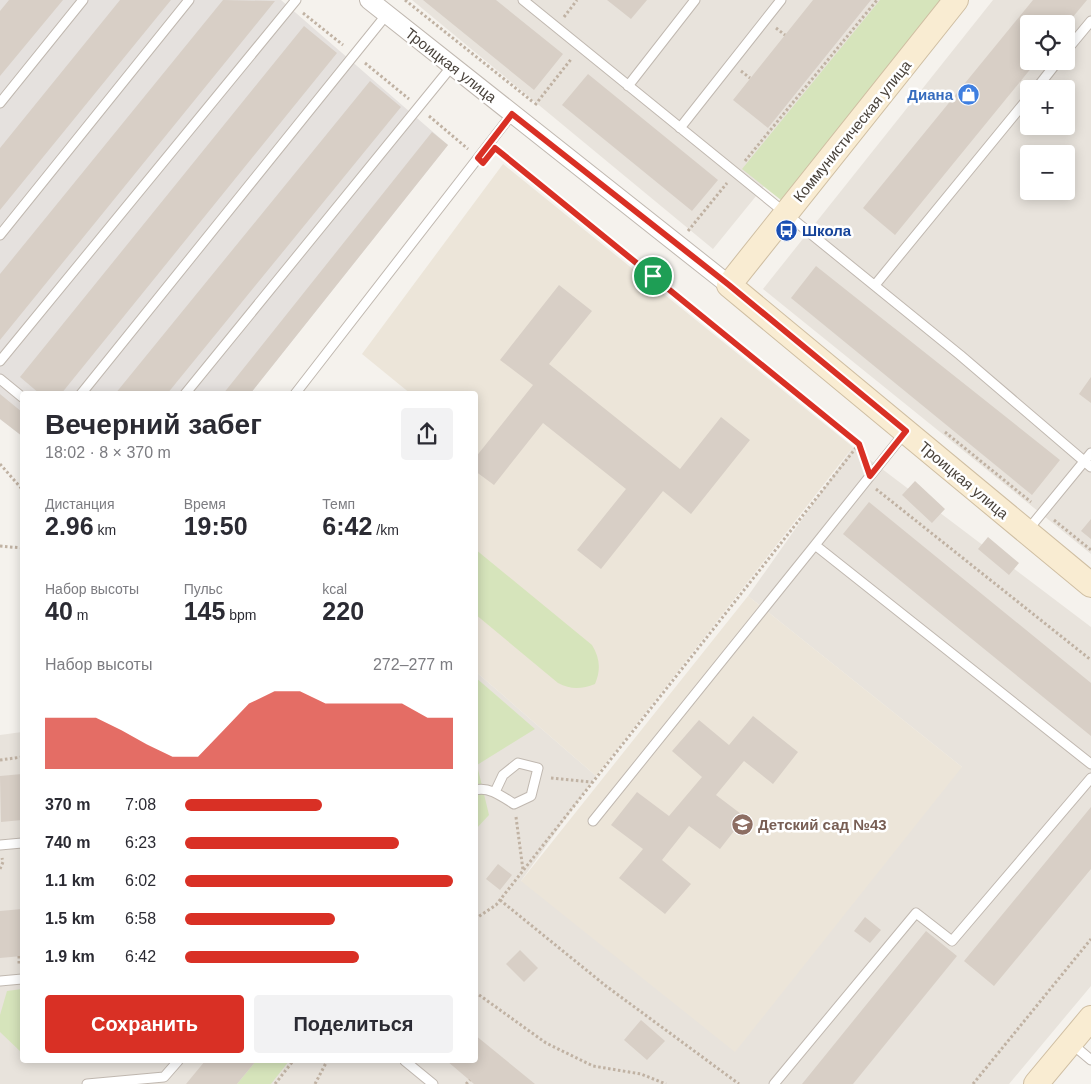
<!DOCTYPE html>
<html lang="ru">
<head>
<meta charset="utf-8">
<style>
  body { margin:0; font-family:Helvetica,sans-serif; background:#f2f2f3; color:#2b2b33; height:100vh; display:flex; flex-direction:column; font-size:19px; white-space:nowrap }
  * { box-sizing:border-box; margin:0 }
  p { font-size:16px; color:#7c7c81 }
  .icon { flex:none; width:28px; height:28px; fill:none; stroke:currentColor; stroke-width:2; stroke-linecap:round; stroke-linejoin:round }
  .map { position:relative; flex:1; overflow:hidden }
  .drawer { position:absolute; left:20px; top:391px; width:458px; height:672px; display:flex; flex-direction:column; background:#fff; border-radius:5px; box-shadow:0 2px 12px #0003 }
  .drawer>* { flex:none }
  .buttons { position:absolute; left:1020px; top:15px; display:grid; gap:10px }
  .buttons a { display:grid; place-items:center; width:55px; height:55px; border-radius:5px; background:#fff; box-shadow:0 2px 12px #0003; font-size:25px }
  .pin { position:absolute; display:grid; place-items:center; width:42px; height:42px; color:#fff; margin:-21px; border:2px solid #fff; border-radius:50%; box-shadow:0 1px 5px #0007 }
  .round { display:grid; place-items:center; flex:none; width:52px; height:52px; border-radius:5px; background:#f2f2f3 }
  .headline { display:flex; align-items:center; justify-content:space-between; height:85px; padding:0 25px }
  h1 { font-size:28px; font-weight:700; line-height:38px }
  .stats { display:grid; grid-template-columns:repeat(3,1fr); gap:8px; height:85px; padding:5px 25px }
  .stats div { display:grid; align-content:center }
  .stats b { font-size:25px; font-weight:700 }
  .stats small { font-size:14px; font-weight:400 }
  .stats p { font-size:14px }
  .chart { height:140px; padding:10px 25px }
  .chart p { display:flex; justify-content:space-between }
  .chart svg { width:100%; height:90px; margin-top:5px; fill:#d93025; opacity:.7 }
  .action { display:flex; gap:10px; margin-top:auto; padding:10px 25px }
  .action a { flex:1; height:58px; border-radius:5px; background:#d93025; color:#fff; font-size:20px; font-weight:700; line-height:58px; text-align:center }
  .action a+a { background:#f2f2f3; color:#2b2b33 }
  ul { padding:0 25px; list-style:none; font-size:16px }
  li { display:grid; grid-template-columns:80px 60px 1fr; align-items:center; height:38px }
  li i { height:12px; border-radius:6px; background:#d93025 }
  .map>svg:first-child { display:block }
</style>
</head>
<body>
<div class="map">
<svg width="1091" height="1084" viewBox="0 0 1091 1084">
  <rect width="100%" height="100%" fill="#f5f2ed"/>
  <path fill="#e8e3dc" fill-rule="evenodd" d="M412 0H915L713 249Z
    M993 0H1091V554L763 289ZM1029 24H1066V61H1029ZM1029 89H1066V126H1029ZM1029 154H1066V191H1029Z
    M853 447 1091 627V986L1009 1084H0V735L22 732V1061H475V671L596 776 521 881 962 767 748 596Z"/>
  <path fill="#e5e1de" d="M0 0H281L448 145 250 394H22V436L0 419Z"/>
  <path fill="#ece5d9" d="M503 164 853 447 596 776 475 671V394H411L362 354Z
    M748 596 962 767 735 1052 521 881Z"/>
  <path fill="#d6e4bb" d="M880 0H950L786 204 742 169Z
    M475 549 592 645C600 658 601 670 595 684 582 689 571 690 558 683L475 614Z
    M475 677 535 729 477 765 489 815 475 830Z
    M22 989V1053L0 1032V1015L7 991Z
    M256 1061H289L271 1084H237Z"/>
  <path fill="#d8cfc6" d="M9 0H63L0 76V11Z
    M120 0H171L0 210V148Z
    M223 0 275 1 0 340V274Z
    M423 0H496L563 54 534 90Z
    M607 0H647L631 19Z
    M813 0H871L768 128 733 100Z
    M1033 0H1087L1067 24H1029V61H1037L895 235 863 208Z
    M304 26 337 53 61 394H40L20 377Z
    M588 74 718 180 692 211 562 105Z
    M370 81 401 107 167 394H115Z
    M432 132 448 145 250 394H223Z
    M816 266 1060 460 1032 495 791 298Z
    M559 285 592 311 549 364 680 469 721 417 750 440 691 514 663 491 601 569 577 550 626 489 543 423 494 485 475 471V458L533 385 500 360Z
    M1091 377V403L1079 394Z
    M0 394 22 412V436L0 419Z
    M915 481 945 509 932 523 902 495Z
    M869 502 1091 683V736L843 534Z
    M1091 519V539L1081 531Z
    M988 537 1019 563 1009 575 978 549Z
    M753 716 798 752 773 784 744 761 716 795 745 817 720 849 689 826 662 860 691 884 665 914 619 878 643 849 611 825 637 792 669 816 702 777 672 751 699 720 729 745Z
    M22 774V820L1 822 0 776Z
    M1091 807V869L994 986 964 961Z
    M498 864 512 875 500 890 486 879Z
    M22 909V956L0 958V911Z
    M865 917 881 930 870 943 854 931Z
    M926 931 957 956 853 1084H802Z
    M520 950 538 968 524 982 506 964Z
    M641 1020 665 1041 647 1060 624 1040Z
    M475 1035 535 1084H474L447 1061H475Z
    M205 1061H256L237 1084H186Z"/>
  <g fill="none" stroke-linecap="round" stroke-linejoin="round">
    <defs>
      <path id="lane" d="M523 0 960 355 1091 467
        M1066 51 1091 21
        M628 86 695 0
        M1036 89 1058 61
        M0 103 83 0
        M680 128 781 0
        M0 235 189 0
        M875 285 1029 97
        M0 361 296 0
        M0 379 22 397
        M81 394 387 14
        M185 394 452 66
        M295 394 512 114
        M906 431 815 545 1091 764
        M1027 531 1091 453
        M475 790C489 786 503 797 514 804L531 796 538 768 518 763 503 775 495 792
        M593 821 815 545
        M0 845 22 843
        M0 981 22 979
        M1072 1044 1091 1060
        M405 1061 433 1084
        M87 1084 164 1077 178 1061
        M774 1084 916 913 952 941 1091 778"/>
      <path id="street" d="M369 0 729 285"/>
      <path id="secondary" d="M956 0 729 285 1091 585
        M1036 1084 1091 1018"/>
    </defs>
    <use href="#lane" stroke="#c0b8b0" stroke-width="11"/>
    <use href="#street" stroke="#c0b8b0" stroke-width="20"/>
    <use href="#secondary" stroke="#cfbea2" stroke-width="26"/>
    <path stroke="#c0b2a3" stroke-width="3" stroke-dasharray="2.5 2.5" stroke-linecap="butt" d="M405 0 533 102
      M303 13 343 45
      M564 17 577 0
      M776 28 785 35
      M365 63 409 99
      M741 71 750 78
      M535 105 572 58
      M429 116 468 149
      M500 151 653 276
      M745 161 877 0
      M688 231 727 183
      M945 432 1031 502
      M859 444 865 460
      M0 464 22 489
      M876 489 1091 660
      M1054 520 1091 550
      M0 546 22 548
      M0 760 22 757
      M551 778 592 782
      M516 817 523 870
      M0 869 3 862 2 858
      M500 900 606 986 739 1084
      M475 919 496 905 859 444 653 276 666 259
      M19 956V965
      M475 992 546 1043 593 1066 641 1074 666 1084
      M275 1084 293 1061
      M315 1084 327 1061
      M466 1084 470 1080
      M973 1084 1091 939"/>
    <use href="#lane" stroke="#fff" stroke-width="9"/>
    <use href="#street" stroke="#fff" stroke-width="18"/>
    <use href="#secondary" stroke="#f9ecd2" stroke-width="24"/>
  </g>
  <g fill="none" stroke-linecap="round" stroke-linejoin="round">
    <defs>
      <path id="route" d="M512 114 729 285 906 431 870 476 859 444 495 148 483 163 478 158Z"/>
    </defs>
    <use href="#route" stroke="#fff" stroke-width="10"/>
    <use href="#route" stroke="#d93025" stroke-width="6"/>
  </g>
  <defs>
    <symbol id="shop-disc" viewBox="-11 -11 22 22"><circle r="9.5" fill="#3f7fe0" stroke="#fff"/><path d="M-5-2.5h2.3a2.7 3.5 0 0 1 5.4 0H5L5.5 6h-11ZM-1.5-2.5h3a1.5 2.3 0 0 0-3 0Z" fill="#fff"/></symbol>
    <symbol id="bus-disc" viewBox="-11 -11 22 22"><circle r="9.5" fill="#1a4fb4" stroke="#fff"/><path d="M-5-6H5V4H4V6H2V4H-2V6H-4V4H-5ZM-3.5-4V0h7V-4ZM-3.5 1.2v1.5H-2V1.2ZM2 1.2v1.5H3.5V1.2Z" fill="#fff"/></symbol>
    <symbol id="school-disc" viewBox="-11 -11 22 22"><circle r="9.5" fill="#8d6e63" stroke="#fff"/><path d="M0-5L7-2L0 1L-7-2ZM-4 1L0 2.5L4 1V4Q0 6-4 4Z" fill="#fff"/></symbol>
  </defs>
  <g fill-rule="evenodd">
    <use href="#shop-disc" x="956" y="82" width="25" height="25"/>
    <use href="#bus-disc" x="774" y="218" width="25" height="25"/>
    <use href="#school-disc" x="730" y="812" width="25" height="25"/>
  </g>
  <g text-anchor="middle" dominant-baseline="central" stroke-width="5" stroke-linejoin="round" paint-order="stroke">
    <g font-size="15" fill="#49423b" stroke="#fff">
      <text transform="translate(451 65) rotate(38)">Троицкая улица</text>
      <text transform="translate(852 131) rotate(-51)">Коммунистическая улица</text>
      <text transform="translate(964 480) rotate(40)">Троицкая улица</text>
    </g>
    <g font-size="15" font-weight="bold" fill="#366cbe" stroke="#fff" text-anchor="end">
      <text x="953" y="94">Диана</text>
    </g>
    <g font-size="15" font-weight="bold" fill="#164399" stroke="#fff" text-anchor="start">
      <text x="802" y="230">Школа</text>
    </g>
    <g font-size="15" font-weight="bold" fill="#785e54" stroke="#fff" text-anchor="start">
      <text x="758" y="824">Детский сад №43</text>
    </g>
  </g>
</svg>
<div class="buttons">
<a><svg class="icon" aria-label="locate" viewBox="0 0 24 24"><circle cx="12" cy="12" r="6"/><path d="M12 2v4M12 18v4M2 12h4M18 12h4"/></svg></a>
<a>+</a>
<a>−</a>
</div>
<div class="pin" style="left:653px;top:276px;background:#1e9e55"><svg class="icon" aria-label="arrive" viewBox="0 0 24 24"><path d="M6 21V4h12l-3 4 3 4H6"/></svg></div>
<section class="drawer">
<div class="headline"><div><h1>Вечерний забег</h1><p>18:02 · 8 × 370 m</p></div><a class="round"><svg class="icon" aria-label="share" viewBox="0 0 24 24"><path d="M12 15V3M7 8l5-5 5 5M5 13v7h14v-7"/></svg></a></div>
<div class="stats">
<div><p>Дистанция</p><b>2.96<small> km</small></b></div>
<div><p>Время</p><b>19:50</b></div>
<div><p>Темп</p><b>6:42<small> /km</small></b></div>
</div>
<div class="stats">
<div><p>Набор высоты</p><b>40<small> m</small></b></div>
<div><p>Пульс</p><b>145<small> bpm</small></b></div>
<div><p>kcal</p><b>220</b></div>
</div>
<div class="chart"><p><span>Набор высоты</span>272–277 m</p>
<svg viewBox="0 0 160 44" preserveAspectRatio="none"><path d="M0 44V19L10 19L20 19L30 25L40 32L50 38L60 38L70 25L80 12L90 6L100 6L110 12L120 12L130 12L140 12L150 19L160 19V44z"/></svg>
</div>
<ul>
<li><b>370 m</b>7:08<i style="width:51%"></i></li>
<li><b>740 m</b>6:23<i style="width:80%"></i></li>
<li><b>1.1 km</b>6:02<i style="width:100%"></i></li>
<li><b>1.5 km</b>6:58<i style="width:56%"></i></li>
<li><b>1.9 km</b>6:42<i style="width:65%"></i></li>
</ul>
<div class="action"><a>Сохранить</a><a>Поделиться</a></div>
</section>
</div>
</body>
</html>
